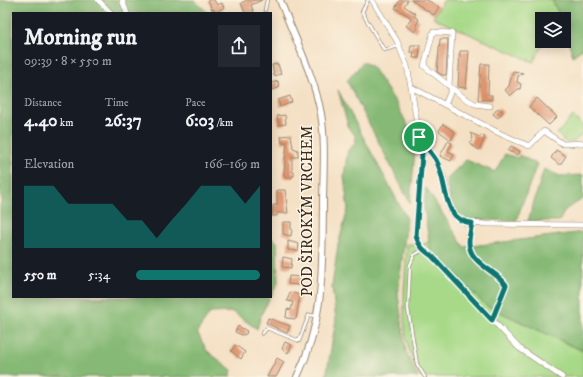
<!DOCTYPE html>
<html lang="en">
<head>
<meta charset="utf-8">
<style>
  body { margin:0; font-family:"IM FELL DW Pica",serif; background:#242831; color:#f1f3f6; height:100vh; display:flex; flex-direction:column; font-size:15px; white-space:nowrap }
  * { box-sizing:border-box; margin:0 }
  p { font-size:13px; color:#9ea1a6 }
  .icon { flex:none; width:22px; height:22px; fill:none; stroke:currentColor; stroke-width:2; stroke-linecap:round; stroke-linejoin:round }
  .map { position:relative; flex:1; overflow:hidden }
  .sheet { position:absolute; left:12px; top:12px; width:260px; height:286px; display:flex; flex-direction:column; background:#171b24; border-radius:0px; box-shadow:0 2px 10px #0003 }
  .sheet>* { flex:none }
  .fabs { position:absolute; left:535px; top:12px; display:grid; gap:8px }
  .fabs a { display:grid; place-items:center; width:36px; height:36px; border-radius:0px; background:#171b24; box-shadow:0 2px 10px #0003; font-size:20px }
  .pin { position:absolute; display:grid; place-items:center; width:34px; height:34px; color:#fff; margin:-17px; border:2px solid #fff; border-radius:50%; box-shadow:0 1px 4px #0007 }
  .round { display:grid; place-items:center; flex:none; width:42px; height:42px; border-radius:0px; background:#242831 }
  .overview { display:flex; align-items:center; justify-content:space-between; height:68px; padding:0 12px }
  h1 { font-size:22px; font-weight:700; line-height:30px }
  .stats { display:grid; grid-template-columns:repeat(3,1fr); gap:6px; height:68px; padding:4px 12px }
  .stats div { display:grid; align-content:center }
  .stats b { font-size:17px; font-weight:700 }
  .stats small { font-size:11px; font-weight:400 }
  .stats p { font-size:11px }
  .chart { height:112px; padding:8px 12px }
  .chart p { display:flex; justify-content:space-between }
  .chart svg { width:100%; height:72px; margin-top:4px; fill:#0f766e; opacity:.7 }
  ul { padding:0 12px; list-style:none; font-size:13px }
  li { display:grid; grid-template-columns:64px 48px 1fr; align-items:center; height:30px }
  li i { height:10px; border-radius:5px; background:#0f766e }
  .map>svg:first-child { display:block }
</style>
</head>
<body>
<div class="map">
<svg width="583" height="377" viewBox="0 0 583 377">
  <rect width="100%" height="100%" fill="#fcf5e5"/>
  <filter id="ink" filterUnits="userSpaceOnUse"><feTurbulence type="fractalNoise" baseFrequency=".025" numOctaves="2"/><feDisplacementMap in="SourceGraphic" scale="8" xChannelSelector="R" yChannelSelector="G"/><feConvolveMatrix kernelMatrix="1 2 1 2 8 2 1 2 1" color-interpolation-filters="sRGB"/></filter>
  <filter id="wash" filterUnits="userSpaceOnUse"><feTurbulence type="fractalNoise" baseFrequency=".012" numOctaves="4" result="noise"/><feDisplacementMap in="SourceGraphic" scale="16" xChannelSelector="R" yChannelSelector="G"/><feGaussianBlur stdDeviation="0.9" result="paint"/><feColorMatrix in="noise" values="0 0 0 0 0 0 0 0 0 0 0 0 0 0 0 0 0 1.4 0 .05"/><feComposite in="paint" operator="in"/></filter>
  <g filter="url(#wash)">
    <rect width="100%" height="100%" fill="#f4e0c4"/>
    <path fill="#a7d988" stroke="#718253" d="M444 0H552L559 14 557 19H542V41H545L533 62 433 18Z
      M573 116 583 126V132L575 141 566 143 557 134Z
      M429 242 430 249 485 305 583 351V377H421C396 338 405 287 407 244L425 245V243Z"/>
    <path fill="#85b974" stroke="#607249" d="M0 0H194L208 13H13V297H270L261 315 257 329 233 312 210 313 197 332 207 351 232 370 230 377H0V206L2 199 0 195Z
      M552 0H583V48L573 56 564 28V19H561Z
      M363 62 372 67 396 103 411 132 415 152 410 203 347 81Z
      M338 90 407 219 398 294 406 352 418 377H326L336 320 332 286 338 245 348 209 344 176 348 150 356 143 355 135 349 129Z
      M505 154 518 158 519 155 537 164 516 221 463 219 452 209 446 179 466 160 495 172Z
      M544 169 560 176 583 175V199L566 209 559 221H528Z
      M426 188 464 247 583 232V351L485 305 430 249 424 206Z
      M271 238 277 242 278 283 271 296Z"/>
    <g id="blocks">
      <path fill="#dd9068" d="M208 0H214L217 5 222 3 224 8 216 12 214 9 212 10Z
        M247 0H262L251 5 254 13H245L241 3Z
        M400 0H408L404 6 416 14 414 16 419 20 416 25 418 27 415 32 406 26 411 19 409 16 395 8Z
        M411 0H427L439 7 434 15Z
        M440 39H448L446 75H442L437 72Z
        M411 45H420L419 58H413L414 52H410Z
        M460 51H469L466 88 458 87Z
        M278 64 281 74 274 76 272 65Z
        M481 64H489L488 95H492V100H478Z
        M513 71 523 73 518 76 517 82 521 84 520 89H518L510 96 505 90 509 86Z
        M278 81 279 88 272 90 271 83Z
        M290 96 292 102 280 107 278 100Z
        M537 98 557 117 549 125 529 107Z
        M498 108 503 112 498 118 493 114Z
        M285 115 286 124 279 125 277 116Z
        M443 124 455 132 451 140 439 131Z
        M470 133 480 137 481 135 485 137 479 150 470 144 473 138Z
        M291 135 293 148 298 150V157H292V172H294V176H292V178H286L284 176V172L287 142 282 143 281 136Z
        M448 141 452 143 448 151 454 154 451 161 440 156Z
        M511 146 520 151 518 155 508 151Z
        M556 150 566 156 560 165 551 158Z
        M277 190H285L288 213H277V216H272L273 205H277Z
        M283 222H291V229H292L291 236 283 234Z
        M288 241 299 244 298 251 288 250Z
        M283 257 292 259 291 268 282 267Z
        M289 276 300 277 298 285 288 284Z
        M290 292 300 295 296 319 286 318 287 309 291 310 293 302 287 301Z
        M268 318 290 326 287 333 266 323Z
        M238 326 247 331 246 334 242 335 235 332Z
        M285 342 292 345 288 353 282 349Z
        M235 345 245 352 241 359 231 351Z
        M277 358 284 362 276 377H267Z"/>
    </g>
  </g>
  <g filter="url(#ink)">
    <use href="#blocks" fill-opacity="0" stroke="#988571" stroke-width="1"/>
    <g fill="none" stroke-linecap="round" stroke-linejoin="round">
      <defs>
        <path id="service" d="M368 0 362 12 384 50 399 46
          M265 10 267 0
          M472 223C471 230 469 236 469 242 469 264 495 270 506 285L492 320
          M423 250 414 255 410 265 408 309 417 364 425 377
          M262 334 267 328 299 341 309 315 316 316"/>
        <path id="minor" d="M98 0 111 13
          M122 0 127 13
          M372 0 397 41 407 66 411 87 422 154 416 236C419 246 423 250 432 256L519 348 562 377
          M449 86 452 33 433 32 424 66 463 97 475 104 490 106
          M411 87 499 133 529 146 544 131 563 144 583 143
          M445 105 452 88
          M420 140 436 160 444 179 450 210 457 218 465 223 486 224 583 225"/>
        <path id="tertiary" d="M280 0C294 37 314 75 321 114 326 144 323 175 323 205 322 267 325 320 297 377"/>
      </defs>
      <use href="#service" stroke="#988571" stroke-width="4"/>
      <use href="#minor" stroke="#988571" stroke-width="6"/>
      <use href="#tertiary" stroke="#988571" stroke-width="8"/>
      <use href="#service" stroke="#fff" stroke-width="2.5"/>
      <use href="#minor" stroke="#fff" stroke-width="5"/>
      <use href="#tertiary" stroke="#fff" stroke-width="6"/>
    </g>
  </g>
  <g fill="none" stroke-linecap="round" stroke-linejoin="round" filter="url(#ink)">
    <defs>
      <path id="route" d="M419 137C424 145 431 152 436 160 448 181 441 221 472 223 471 229 469 236 469 242 469 264 496 270 506 285L492 320 432 256C423 250 419 246 416 236L422 154Z"/>
    </defs>
    <use href="#route" stroke="#fff" stroke-width="8"/>
    <use href="#route" stroke="#0f766e" stroke-width="5"/>
  </g>
  <g text-anchor="middle" dominant-baseline="central" stroke-width="3" stroke-linejoin="round" paint-order="stroke">
    <g font-size="15" fill="#3b2a1e" stroke="#fcf5e5">
      <text transform="translate(307 211) rotate(-90)">POD ŠIROKÝM VRCHEM</text>
    </g>
  </g>
</svg>
<div class="fabs">
<a><svg class="icon" aria-label="layers" viewBox="0 0 24 24"><path d="M12 4l9 5-9 5-9-5zM3 14l9 5 9-5"/></svg></a>
</div>
<div class="pin" style="left:419px;top:137px;background:#1e9e55"><svg class="icon" aria-label="arrive" viewBox="0 0 24 24"><path d="M6 21V4h12l-3 4 3 4H6"/></svg></div>
<section class="sheet">
<div class="overview"><div><h1>Morning run</h1><p>09:39 · 8 × 550 m</p></div><a class="round"><svg class="icon" aria-label="share" viewBox="0 0 24 24"><path d="M12 15V3M7 8l5-5 5 5M5 13v7h14v-7"/></svg></a></div>
<div class="stats">
<div><p>Distance</p><b>4.40<small> km</small></b></div>
<div><p>Time</p><b>26:37</b></div>
<div><p>Pace</p><b>6:03<small> /km</small></b></div>
</div>
<div class="chart"><p><span>Elevation</span>166–169 m</p>
<svg viewBox="0 0 160 44" preserveAspectRatio="none"><path d="M0 44V6L10 6L20 6L30 17L40 17L50 17L60 17L70 27L80 27L90 38L100 27L110 17L120 6L130 6L140 6L150 17L160 6V44z"/></svg>
</div>
<ul>
<li><b>550 m</b>5:34<i style="width:100%"></i></li>
</ul>
</section>
</div>
</body>
</html>
